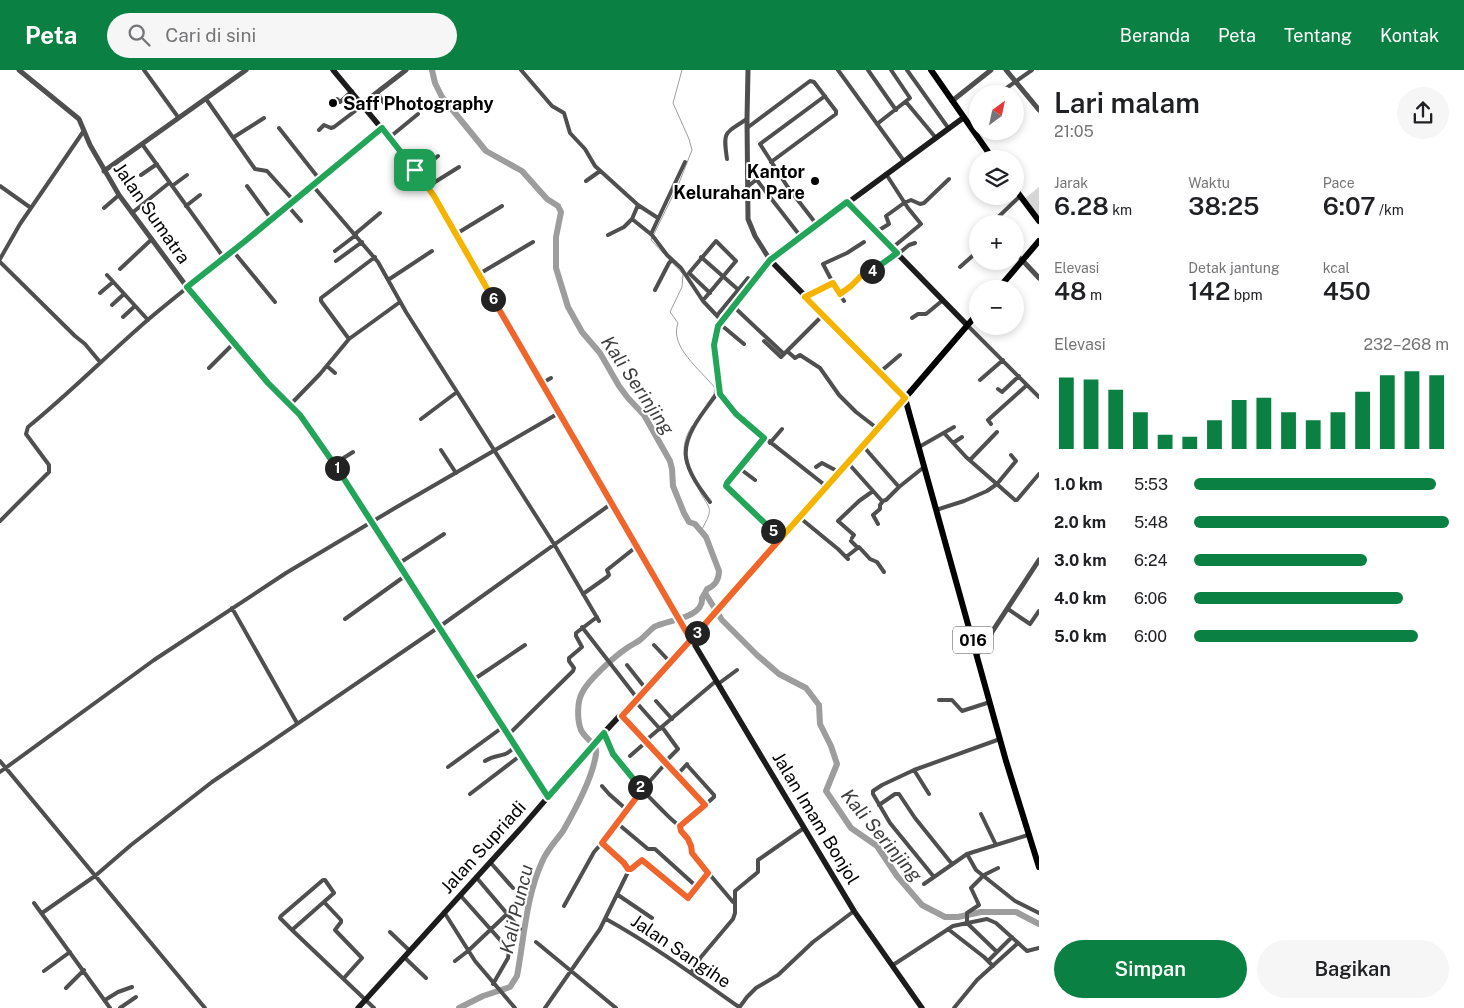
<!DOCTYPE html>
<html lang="id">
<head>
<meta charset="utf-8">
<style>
  body { margin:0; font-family:"Public Sans",sans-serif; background:#f6f6f6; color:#202124; height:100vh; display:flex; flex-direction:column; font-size:19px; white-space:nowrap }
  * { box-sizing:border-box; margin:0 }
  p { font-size:16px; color:#757577 }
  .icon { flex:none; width:28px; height:28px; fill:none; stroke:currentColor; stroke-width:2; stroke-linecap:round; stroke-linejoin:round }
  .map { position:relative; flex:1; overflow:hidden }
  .details { display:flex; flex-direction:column; background:#fff; width:425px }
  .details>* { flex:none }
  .needle { width:32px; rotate:33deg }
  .controls { position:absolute; left:969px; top:15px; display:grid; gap:10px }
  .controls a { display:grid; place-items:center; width:55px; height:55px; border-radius:50%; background:#fff; box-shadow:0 2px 8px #0003; font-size:25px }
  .pin { position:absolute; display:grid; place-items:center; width:42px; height:42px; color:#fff; margin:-21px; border-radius:10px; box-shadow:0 2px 8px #0006 }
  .km { position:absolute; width:25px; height:25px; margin:-12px; border-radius:50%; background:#222; color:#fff; font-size:14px; line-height:25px; text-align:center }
  .round { display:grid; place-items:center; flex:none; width:52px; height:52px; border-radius:26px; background:#f6f6f6 }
  .overview { display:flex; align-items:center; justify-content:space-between; height:85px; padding:0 15px }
  h1 { font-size:28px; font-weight:600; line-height:38px }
  .metrics { display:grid; grid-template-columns:repeat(3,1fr); gap:8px; height:85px; padding:5px 15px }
  .metrics div { display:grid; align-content:center }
  .metrics b { font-size:25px; font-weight:600 }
  .metrics small { font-size:14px; font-weight:400 }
  .metrics p { font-size:14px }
  .chart { height:140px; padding:10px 15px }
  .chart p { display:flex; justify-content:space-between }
  .chart svg { width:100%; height:90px; margin-top:5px; stroke:#0b8043; stroke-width:6 }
  .button { display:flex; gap:10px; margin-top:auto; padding:10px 15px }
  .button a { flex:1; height:58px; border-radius:30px; background:#0b8043; color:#fff; font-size:20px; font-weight:600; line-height:58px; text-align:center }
  .button a+a { background:#f6f6f6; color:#202124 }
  ul { padding:0 15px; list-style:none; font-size:16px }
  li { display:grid; grid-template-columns:80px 60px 1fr; align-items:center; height:38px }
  li i { height:12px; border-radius:6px; background:#0b8043 }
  header { display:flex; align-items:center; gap:30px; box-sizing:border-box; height:70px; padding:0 25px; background:#0b8043; color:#fff }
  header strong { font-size:24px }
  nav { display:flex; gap:28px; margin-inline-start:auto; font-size:18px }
  .search { width:350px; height:45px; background:#f6f6f6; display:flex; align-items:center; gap:12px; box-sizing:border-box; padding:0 18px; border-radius:28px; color:#757577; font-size:19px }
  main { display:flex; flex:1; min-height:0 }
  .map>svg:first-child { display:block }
</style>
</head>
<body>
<header>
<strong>Peta</strong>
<div class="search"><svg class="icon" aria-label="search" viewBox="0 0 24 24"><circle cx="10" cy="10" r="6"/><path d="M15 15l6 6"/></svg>Cari di sini</div>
<nav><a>Beranda</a><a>Peta</a><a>Tentang</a><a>Kontak</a></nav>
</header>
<main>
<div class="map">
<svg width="1039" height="938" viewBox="0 0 1039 938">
  <rect width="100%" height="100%" fill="#fff"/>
  <path fill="#d6d6d6" d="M1039 117V151L1023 130Z"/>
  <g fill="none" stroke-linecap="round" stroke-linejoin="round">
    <path stroke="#9d9d9d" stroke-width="1" d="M654 164 679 113 692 80 689 69 673 33 682 0
      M652 167 651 170 683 204 682 217 670 242 678 253C669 277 701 300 715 318L714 324 707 334
      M686 394C682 380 684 368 692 356
      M698 418C710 442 715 435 701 461"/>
    <path stroke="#9d9d9d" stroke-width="6" d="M432 0 435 13 442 27 486 81 522 101 547 129 558 136 561 142 556 167V198L568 237 582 262 600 283 619 316 628 328 644 345 670 391 672 399 673 416 684 443 689 452 695 454 706 467 719 501C719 509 715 516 707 519L705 523 722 550 757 585 779 604 806 618 819 635 820 654 831 676 837 694 826 721 851 758 877 776 897 806 922 835 945 847H958L981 842H1016L1039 854
      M459 938 483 926 510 917 517 906C524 869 526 827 542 792 547 780 556 771 563 761 574 742 593 706 596 684 598 674 585 669 581 660 577 650 577 632 582 623 588 610 615 586 627 578 631 575 636 573 640 570 645 566 649 561 654 557 667 550 704 548 702 528L705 523"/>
    <path stroke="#4f4f4f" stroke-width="4" d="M144 0 178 47
      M521 0 552 36 564 43 570 63 585 79 595 96 638 135 658 148
      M838 0 904 91
      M868 0 896 40
      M907 0 949 59
      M377 23 384 33
      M998 24 1032 0
      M206 29 255 99 267 101 294 131
      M337 29 340 32 352 21
      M906 32 936 68
      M877 54 910 28 891 0
      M279 58 320 110
      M747 58 810 11 814 12 836 41V44L771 92
      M319 60 324 55 331 58 334 57 363 35
      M234 67 264 48
      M390 67 418 44
      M142 74 224 188
      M727 89C723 61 724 64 747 49
      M417 103 438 86
      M886 104 908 138 921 154 892 178
      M141 105 157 94
      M756 109 801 167
      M400 111 415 100
      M586 111 600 101
      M0 116 31 138
      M172 116 187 105
      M247 116 272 150
      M313 116 378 192 406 242 554 474 599 551
      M427 117 459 97
      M747 117 774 96
      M638 135 632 149 652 165 667 185 681 198 703 231 721 250
      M186 136 200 125
      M288 136 301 151
      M104 138 119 125
      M132 143 169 113
      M991 154 1020 126
      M817 155 787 116 760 74 825 26
      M876 162 889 154 886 146 904 133 911 130 920 134 924 133 949 109
      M355 164 380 143
      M456 164 502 136
      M651 164 685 92
      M608 165 624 157 632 149
      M233 181 275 232
      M335 181 356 165
      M1015 183 1023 191
      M898 184 909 175 915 173
      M701 187 742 223
      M0 189 20 154 83 62
      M770 190 718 256 714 275 719 321 724 331 751 357 826 416
      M336 191 362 172
      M0 192 75 266 85 274 100 292
      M960 197 978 181
      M120 199 152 169
      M479 204 533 172
      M107 205 148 250
      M388 210 432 181
      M833 213 823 194 847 183 864 172
      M655 220 669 193 672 190
      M100 223 113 212
      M840 224 851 216 861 206H865L897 183
      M805 227 833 213 844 231
      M705 228 736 191 716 171 689 203 710 223
      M112 235 124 224
      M733 236 784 284
      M719 243 748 208
      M123 247 135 236
      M912 248 918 244H926L943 230
      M720 254 744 274
      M967 255 1039 327
      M349 269 321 231V228L375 187
      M764 271 781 287 823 245
      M787 281 795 288 800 285 820 298 839 325 856 342 878 359
      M327 296 335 303
      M209 298 234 273
      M880 302 900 285
      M980 310 1003 290
      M542 313 551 308
      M998 319 1002 322 1019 306
      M290 335 320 304 349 269 400 232
      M421 349 457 322
      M991 354 988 350 1027 315
      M944 363 966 387 1015 430H1017L1039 404
      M764 368 727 413 726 416 781 467
      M770 373 782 359
      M953 373 962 367
      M863 376 899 417 924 397
      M919 377 954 357
      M441 380 456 403
      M970 390 997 362
      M848 393 882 431 886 430 899 417
      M334 394 353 382
      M816 397 822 393 839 402
      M739 398 755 410
      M710 432C701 420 688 403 686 387 683 364 706 339 719 321
      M936 440 964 431 987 421 997 414 1016 391 1011 385
      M799 447 838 479 848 489
      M0 451 49 402V395L26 364 28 357C70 323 108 284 150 248 181 222 213 197 245 172 291 135 336 95 382 58
      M878 454 873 445 880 439V435L883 431
      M852 468 854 465 838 451 859 431 873 421
      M851 471 857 477
      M846 487 859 477 870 489 877 492 884 502
      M398 494 444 464
      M583 524 607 507 609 505 607 500 636 477
      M232 538 297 653
      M1008 539 1030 554 1039 541
      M345 549 405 506
      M582 557 637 628
      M654 575 670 592
      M627 595 646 619
      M473 610 525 575
      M718 614 737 600
      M939 630H952L962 641 990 632
      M635 631 660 659
      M656 631 672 649
      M622 645 645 671
      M662 657 678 679 664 693
      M604 663C614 693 638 716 660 738 666 744 673 752 680 756L705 735 686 713 665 694
      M508 665 573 601 574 598 569 591V588L582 577 576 566V563L597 547
      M630 686 646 672
      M0 691 205 938
      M485 691C498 682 504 690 515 676
      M687 695 714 725V727L705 735
      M448 697 503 657
      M914 700 929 724
      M0 702 154 590 286 503 395 438 559 343
      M677 705 687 694
      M602 716 609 724 627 740
      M470 724 521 685
      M879 735 895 724H899L915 748 952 794
      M981 744 996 775
      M617 753 648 779H655L697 817
      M680 756 681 761 688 769 694 786 733 832
      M967 784 976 800 1015 831 1039 843
      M490 792 513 818
      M628 799 634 797 641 790H642L687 828 708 803
      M476 807 520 859
      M934 807 890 753 873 724V721L882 715 914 700 1000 669
      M924 814 967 784 1028 765
      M460 825 509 880 508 888 493 914
      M618 825 652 848
      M324 832 341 850V852L335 860 362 888 344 908
      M34 833 110 938
      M564 836 594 782 602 773
      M444 842 475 891 515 938
      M42 843 95 806 131 775 212 712 439 557 611 434
      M606 849C653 875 695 906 739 937
      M948 859 984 887 993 896
      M292 860 280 848 281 846 323 810H325L334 823 292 860 374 938
      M390 862 410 881
      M536 872 616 938
      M997 882 967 853V843L979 835 971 818 984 805 998 798
      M404 887 426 908
      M455 891 468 881 507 844
      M988 891 1012 867
      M893 895 953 856 987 849 996 853 1027 881 1039 878
      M44 901 70 882
      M691 903 701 887 733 849 735 843V821L758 802V790L804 758
      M66 918 84 900
      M105 930 118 922 132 917
      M120 938 136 927
      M545 938 600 859 628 802V799L624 793 602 773 642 720 665 694 645 671 716 611
      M739 938 747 927 756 918 778 905 813 872 854 841
      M954 938 977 910 1018 873"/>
    <path stroke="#4f4f4f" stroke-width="5" d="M19 0 79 49 90 75 119 125 187 217 268 313 300 345 316 366 548 727
      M748 0 747 49 748 149 755 166 770 190
      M1006 0 1039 40
      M952 31 991 0
      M362 34 406 0
      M104 101 246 0
      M1023 191 1039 208
      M977 585 1039 490"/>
    <path stroke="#1c1c1c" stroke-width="5.5" d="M333 0 407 89 433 126 599 414 761 686 854 841 922 938
      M847 132 967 255
      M358 938 523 756 597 670 691 570 905 328 770 190 963 48"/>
    <path stroke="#000" stroke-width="6" d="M931 0 993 89
      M1015 119 1039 151
      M998 219 1039 171
      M978 243 905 328 1006 691 1039 797"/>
  </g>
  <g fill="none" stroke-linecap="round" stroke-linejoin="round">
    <defs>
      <path id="split-1" d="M337 398 300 345 268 313 187 217 244 172 382 58 415 100"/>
      <path id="split-2" d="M337 398 548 727 604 663 613 684 640 717"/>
      <path id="split-3" d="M640 717 642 720 602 773 624 793 628 799H631L642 790 688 828 708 803 692 783 691 776 688 769 681 761 680 756 705 735 622 646 697 563"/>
      <path id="split-4" d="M697 563 905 328 805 227 833 213 840 224 851 216 861 206H865L872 201"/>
      <path id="split-5" d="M773 461 726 416 727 413 764 368 736 344 720 324 714 275 718 256 770 190 847 132 897 183 872 201"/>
      <path id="split-6" d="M493 229 691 570 781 468 773 461"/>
      <path id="split-7" d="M415 100 434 126 493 229"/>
    </defs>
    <use href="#split-1" stroke="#fff" stroke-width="10"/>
    <use href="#split-2" stroke="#fff" stroke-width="10"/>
    <use href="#split-3" stroke="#fff" stroke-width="10"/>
    <use href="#split-4" stroke="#fff" stroke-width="10"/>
    <use href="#split-5" stroke="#fff" stroke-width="10"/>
    <use href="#split-6" stroke="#fff" stroke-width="10"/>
    <use href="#split-7" stroke="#fff" stroke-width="10"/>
    <use href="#split-1" stroke="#22a559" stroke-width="6"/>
    <use href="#split-2" stroke="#22a559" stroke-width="6"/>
    <use href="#split-3" stroke="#f0652b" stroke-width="6"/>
    <use href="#split-4" stroke="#f5b400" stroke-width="6"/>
    <use href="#split-5" stroke="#22a559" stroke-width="6"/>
    <use href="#split-6" stroke="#f0652b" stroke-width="6"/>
    <use href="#split-7" stroke="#f5b400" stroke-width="6"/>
  </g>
  <g fill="#000" stroke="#fff" stroke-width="2">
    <circle cx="333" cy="33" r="5"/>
    <circle cx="815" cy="111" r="5"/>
  </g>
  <g text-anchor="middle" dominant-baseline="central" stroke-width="4" stroke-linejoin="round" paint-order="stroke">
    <rect fill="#fff" stroke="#4c4c4c" stroke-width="1" x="953" y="556.5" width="40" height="27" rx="4"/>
    <g font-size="16" font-weight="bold" fill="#000">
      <text x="973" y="570">016</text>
    </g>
    <g font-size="18" font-weight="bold" fill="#000" stroke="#fff" text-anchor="start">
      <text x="343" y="33">Saff Photography</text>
      <text x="805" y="101" text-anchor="end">Kantor<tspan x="805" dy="21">Kelurahan Pare</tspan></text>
    </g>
    <g font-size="18" fill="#000" stroke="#fff">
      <text transform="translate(152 143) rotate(55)">Jalan Sumatra</text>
      <text transform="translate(816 748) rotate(59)">Jalan Imam Bonjol</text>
      <text transform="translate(483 777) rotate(-48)">Jalan Supriadi</text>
      <text transform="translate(681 881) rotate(34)">Jalan Sangihe</text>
    </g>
    <g font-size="19" font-style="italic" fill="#3e3e3e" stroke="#fff">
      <text transform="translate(638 315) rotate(56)">Kali Serinjing</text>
      <text transform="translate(882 765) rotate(50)">Kali Serinjing</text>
      <text transform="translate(516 839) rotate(-77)">Kali Puncu</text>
    </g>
  </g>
</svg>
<div class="controls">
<a><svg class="needle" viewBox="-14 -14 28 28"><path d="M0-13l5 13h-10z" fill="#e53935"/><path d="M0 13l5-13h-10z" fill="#757577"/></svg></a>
<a><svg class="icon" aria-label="layers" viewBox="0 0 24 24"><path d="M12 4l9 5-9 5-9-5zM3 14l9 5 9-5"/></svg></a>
<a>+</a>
<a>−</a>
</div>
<div class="pin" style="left:415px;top:100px;background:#1e9e55"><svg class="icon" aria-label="arrive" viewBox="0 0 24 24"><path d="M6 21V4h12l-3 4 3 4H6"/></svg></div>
<b class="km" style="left:337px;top:398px">1</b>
<b class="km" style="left:640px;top:717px">2</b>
<b class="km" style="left:697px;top:563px">3</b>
<b class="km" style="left:872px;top:201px">4</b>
<b class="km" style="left:773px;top:461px">5</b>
<b class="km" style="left:493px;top:229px">6</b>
</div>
<section class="details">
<div class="overview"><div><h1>Lari malam</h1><p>21:05</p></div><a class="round"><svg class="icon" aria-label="share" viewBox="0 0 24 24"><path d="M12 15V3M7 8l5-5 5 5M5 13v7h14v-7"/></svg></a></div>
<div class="metrics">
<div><p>Jarak</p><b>6.28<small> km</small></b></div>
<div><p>Waktu</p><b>38:25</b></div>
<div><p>Pace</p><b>6:07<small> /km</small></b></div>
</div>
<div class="metrics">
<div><p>Elevasi</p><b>48<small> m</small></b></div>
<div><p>Detak jantung</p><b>142<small> bpm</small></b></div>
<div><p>kcal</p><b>450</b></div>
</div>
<div class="chart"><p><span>Elevasi</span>232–268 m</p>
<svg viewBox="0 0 160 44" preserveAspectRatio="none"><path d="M5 44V9M15 44V10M25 44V15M35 44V26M45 44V37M55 44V38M65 44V30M75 44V20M85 44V19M95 44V26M105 44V30M115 44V26M125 44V16M135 44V8M145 44V6M155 44V8"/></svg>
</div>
<ul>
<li><b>1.0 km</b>5:53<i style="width:95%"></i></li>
<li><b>2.0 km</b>5:48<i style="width:100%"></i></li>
<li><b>3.0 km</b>6:24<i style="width:68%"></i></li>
<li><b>4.0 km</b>6:06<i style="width:82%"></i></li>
<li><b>5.0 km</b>6:00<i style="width:88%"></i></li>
</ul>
<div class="button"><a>Simpan</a><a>Bagikan</a></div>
</section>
</main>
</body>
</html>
